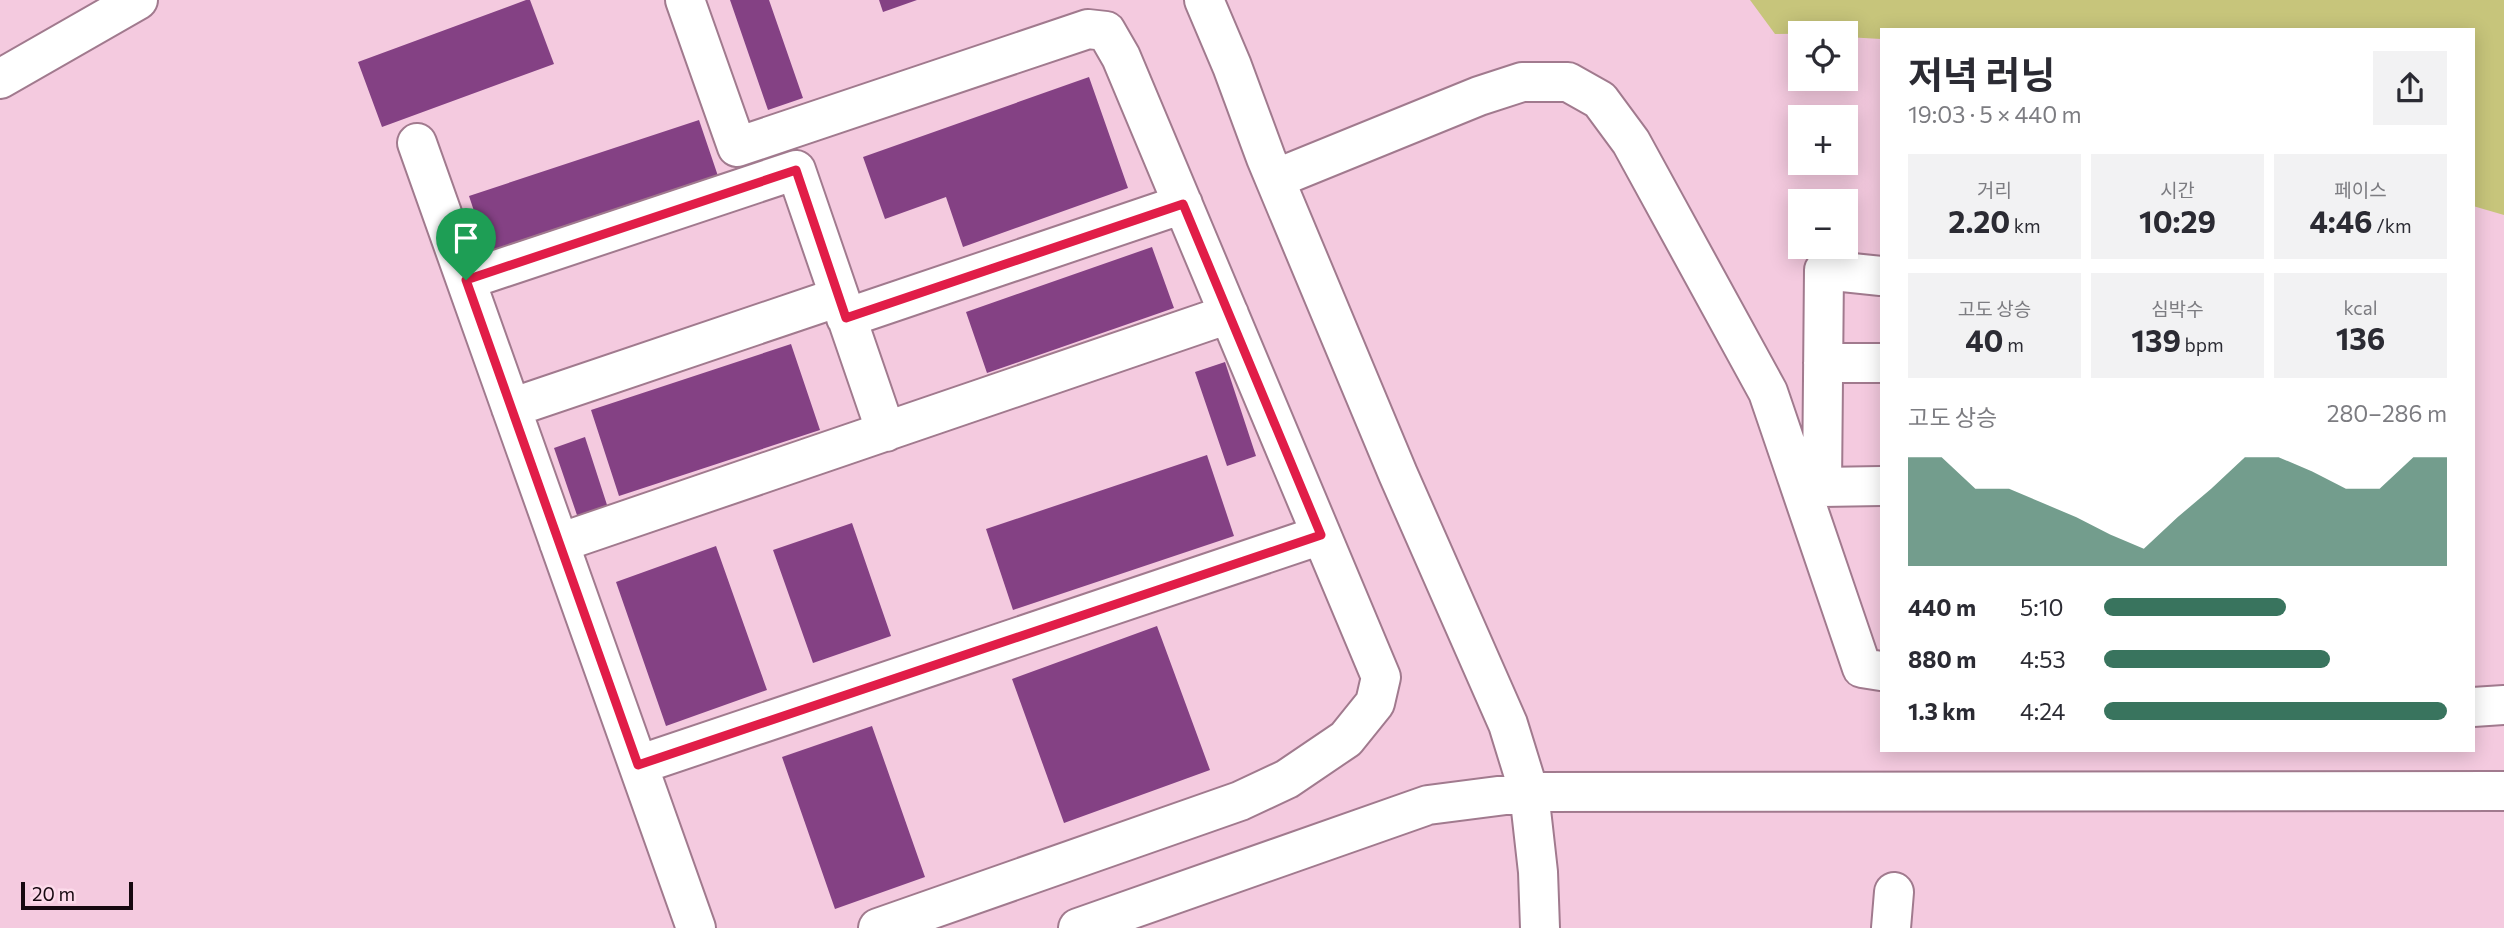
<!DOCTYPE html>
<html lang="ko">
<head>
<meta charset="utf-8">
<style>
  body { margin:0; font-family:Commissioner,"Noto Sans KR",sans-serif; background:#f2f2f3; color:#2b2b33; height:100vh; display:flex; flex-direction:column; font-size:26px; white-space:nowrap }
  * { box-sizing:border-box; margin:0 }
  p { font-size:23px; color:#7c7c81 }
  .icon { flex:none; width:38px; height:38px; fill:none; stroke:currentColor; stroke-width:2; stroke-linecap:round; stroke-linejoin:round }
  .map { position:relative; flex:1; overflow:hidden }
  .details { position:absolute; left:1880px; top:28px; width:595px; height:724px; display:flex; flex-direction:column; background:#fff; border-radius:0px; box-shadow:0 4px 18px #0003 }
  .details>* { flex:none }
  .tools { position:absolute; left:1788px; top:21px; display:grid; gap:14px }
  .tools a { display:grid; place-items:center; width:70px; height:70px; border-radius:0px; background:#fff; box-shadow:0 4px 18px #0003; font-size:35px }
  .scale { position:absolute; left:21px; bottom:18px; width:112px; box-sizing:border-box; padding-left:7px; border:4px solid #160810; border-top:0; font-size:19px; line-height:24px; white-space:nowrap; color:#160810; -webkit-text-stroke:5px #fcdaea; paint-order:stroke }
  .pin { position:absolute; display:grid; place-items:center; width:60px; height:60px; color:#fff; margin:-72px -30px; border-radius:50% 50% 50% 0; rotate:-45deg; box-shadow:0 0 7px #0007 }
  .pin .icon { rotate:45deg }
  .round { display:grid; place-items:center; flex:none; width:74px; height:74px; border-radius:0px; background:#f2f2f3 }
  .overview { display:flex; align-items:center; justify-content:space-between; height:119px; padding:0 28px }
  h1 { font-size:38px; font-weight:700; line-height:52px }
  .figures { display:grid; grid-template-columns:repeat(3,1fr); gap:10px; height:119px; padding:7px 28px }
  .figures div { display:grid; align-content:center; border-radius:0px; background:#f2f2f3; text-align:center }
  .figures b { font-size:30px; font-weight:700 }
  .figures small { font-size:19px; font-weight:400 }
  .figures p { font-size:19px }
  .chart { height:196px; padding:14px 28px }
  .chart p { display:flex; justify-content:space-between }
  .chart svg { width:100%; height:126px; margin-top:7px; fill:#39745e; opacity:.7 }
  ul { padding:0 28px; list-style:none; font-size:23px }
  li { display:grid; grid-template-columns:112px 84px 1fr; align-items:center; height:52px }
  li i { height:18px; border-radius:9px; background:#39745e }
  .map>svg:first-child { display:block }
</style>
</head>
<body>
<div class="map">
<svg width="2504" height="928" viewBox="0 0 2504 928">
  <rect width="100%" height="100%" fill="#f4cadf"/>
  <path fill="#c7c57b" d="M1750 0H2504V215L2473 206V30H1881V39L1846 37V33L1775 34Z"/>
  <path fill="#844184" d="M526 0H530L554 64 382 127 358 62Z
    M730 0H769L803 98 768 110Z
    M879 0H917L883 12Z
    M1089 77 1128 188 963 247 946 197 885 219 863 157Z
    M699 120 719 179 489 256 469 196Z
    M1152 247 1174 308 987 373 966 312Z
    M791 344 820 430 619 496 591 410Z
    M1225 362 1256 456 1227 466 1195 372Z
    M585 437 608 508 578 518 554 448Z
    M1207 455 1234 536 1013 610 986 529Z
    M852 523 891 636 813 663 773 550Z
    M716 546 767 690 666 726 616 582Z
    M1157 626 1210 770 1064 823 1012 679Z
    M872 726 925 877 835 909 782 757Z"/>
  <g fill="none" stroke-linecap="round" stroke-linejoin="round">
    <defs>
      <path id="minor" d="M685 0 737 147 1088 29 1106 31 1121 57 1381 677 1375 703 1346 739 1287 779 1240 801 878 928
        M1204 0 1232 66 1266 158 1398 474 1508 724 1529 792 1538 872 1540 928
        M0 79 138 0
        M417 143 696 928
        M1275 179 1479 96 1522 82H1568L1600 100 1631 142 1768 392 1862 668 1881 671
        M466 280 796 170 886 432
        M846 318 1183 204
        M1823 363H1881
        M511 408 839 297
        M1822 487 1881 486
        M1803 494 1822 487 1824 270 1881 276
        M559 543 1229 314
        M2473 707 2504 705
        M638 765 1321 535
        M1078 928 1428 805 1529 792 2504 791
        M1891 928 1894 892"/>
    </defs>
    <use href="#minor" stroke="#a17a8e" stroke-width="42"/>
    <use href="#minor" stroke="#fff" stroke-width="38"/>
  </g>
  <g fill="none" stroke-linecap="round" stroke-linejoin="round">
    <defs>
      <path id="route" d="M796 170 846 318 1183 204 1321 535 638 765 466 280Z"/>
    </defs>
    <use href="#route" stroke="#fff" stroke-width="14"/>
    <use href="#route" stroke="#e11d48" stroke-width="9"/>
  </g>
</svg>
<div class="tools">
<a><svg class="icon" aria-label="locate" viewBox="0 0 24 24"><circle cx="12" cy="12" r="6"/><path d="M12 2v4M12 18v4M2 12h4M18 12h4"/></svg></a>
<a>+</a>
<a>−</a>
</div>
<div class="scale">20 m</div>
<div class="pin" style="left:466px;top:280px;background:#1e9e55"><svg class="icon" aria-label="arrive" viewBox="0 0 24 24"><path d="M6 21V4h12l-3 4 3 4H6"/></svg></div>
<section class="details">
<div class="overview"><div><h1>저녁 러닝</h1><p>19:03 · 5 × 440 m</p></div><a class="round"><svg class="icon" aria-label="share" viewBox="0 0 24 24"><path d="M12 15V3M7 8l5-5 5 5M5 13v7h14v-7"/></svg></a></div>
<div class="figures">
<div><p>거리</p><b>2.20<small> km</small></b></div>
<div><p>시간</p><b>10:29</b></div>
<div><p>페이스</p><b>4:46<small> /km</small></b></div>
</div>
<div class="figures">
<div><p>고도 상승</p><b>40<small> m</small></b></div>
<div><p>심박수</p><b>139<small> bpm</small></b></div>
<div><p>kcal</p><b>136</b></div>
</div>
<div class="chart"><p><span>고도 상승</span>280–286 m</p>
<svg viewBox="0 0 160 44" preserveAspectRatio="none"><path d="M0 44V6L10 6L20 17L30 17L40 22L50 27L60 33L70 38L80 27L90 17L100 6L110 6L120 11L130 17L140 17L150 6L160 6V44z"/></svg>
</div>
<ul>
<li><b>440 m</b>5:10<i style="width:53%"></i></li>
<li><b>880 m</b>4:53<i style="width:66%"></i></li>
<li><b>1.3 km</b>4:24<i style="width:100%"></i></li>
</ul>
</section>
</div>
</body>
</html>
